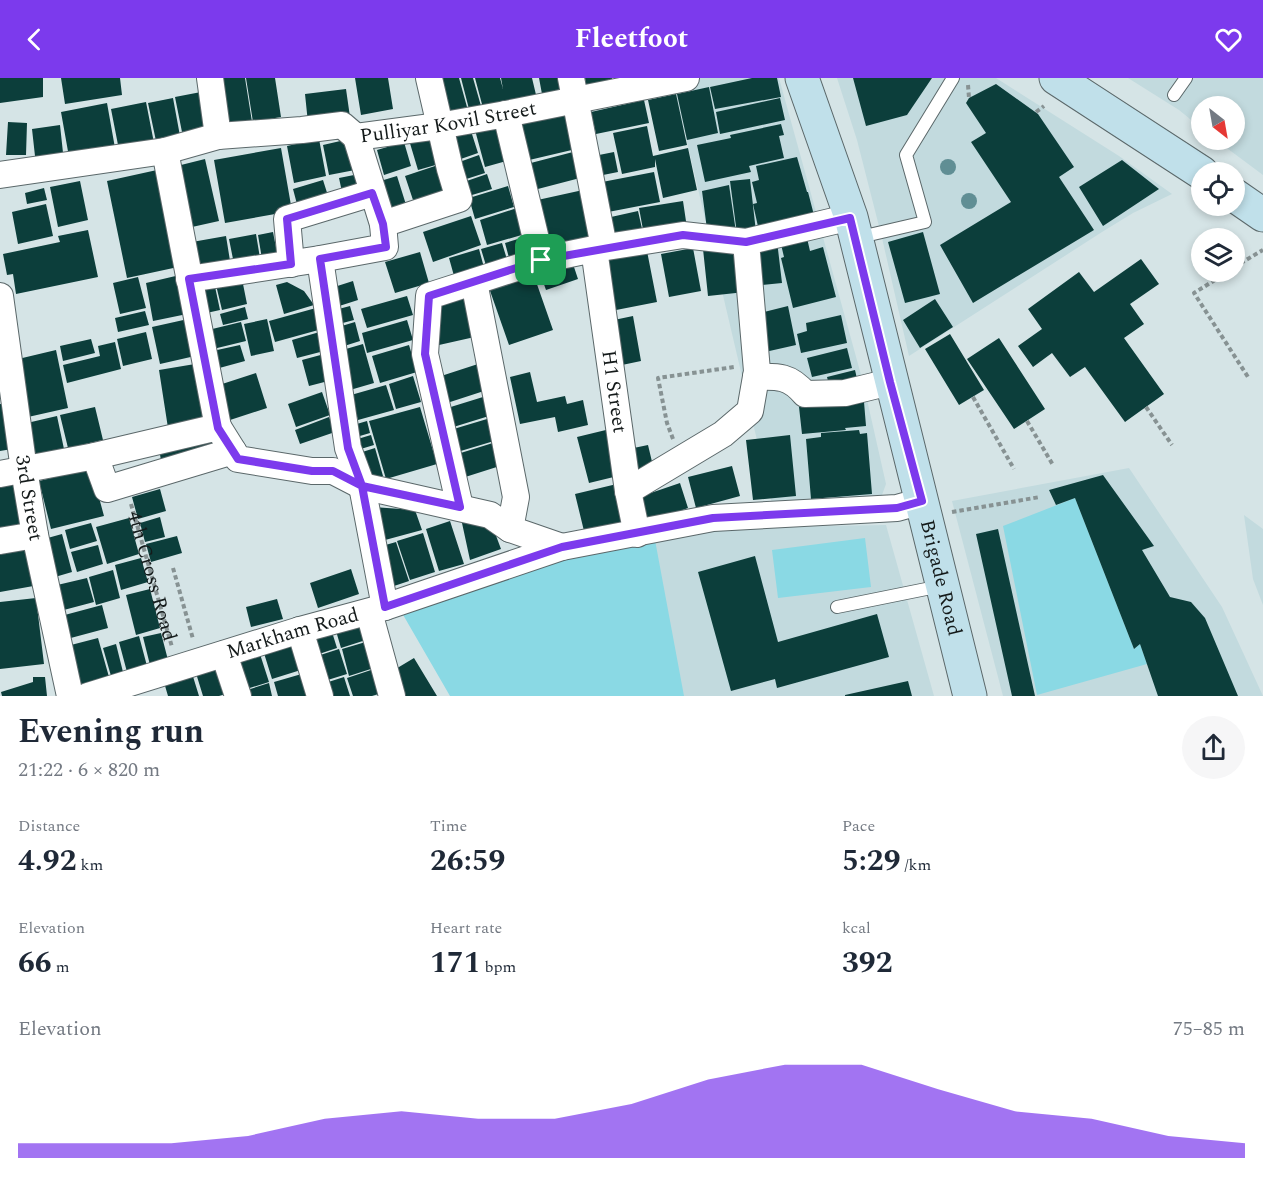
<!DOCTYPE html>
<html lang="en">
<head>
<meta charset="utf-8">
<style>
  body { margin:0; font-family:Spectral,serif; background:#f6f6f7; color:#1f2937; height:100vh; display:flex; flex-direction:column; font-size:22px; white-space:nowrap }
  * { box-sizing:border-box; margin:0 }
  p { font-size:20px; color:#747a83 }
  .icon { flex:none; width:33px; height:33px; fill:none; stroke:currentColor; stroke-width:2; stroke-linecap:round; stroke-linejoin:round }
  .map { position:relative; height:618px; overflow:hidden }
  .drawer { display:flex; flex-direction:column; background:#fff; flex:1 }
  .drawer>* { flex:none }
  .needle { width:39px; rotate:149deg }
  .fabs { position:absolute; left:1191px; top:18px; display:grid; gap:12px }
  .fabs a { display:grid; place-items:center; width:54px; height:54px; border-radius:50%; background:#fff; box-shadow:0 3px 9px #0003; font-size:30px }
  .pin { position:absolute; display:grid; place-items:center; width:51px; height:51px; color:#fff; margin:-26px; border-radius:12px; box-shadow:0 3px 9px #0006 }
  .round { display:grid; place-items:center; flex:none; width:63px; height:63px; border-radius:32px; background:#f6f6f7 }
  .head { display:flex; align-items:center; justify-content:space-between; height:102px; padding:0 18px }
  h1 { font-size:33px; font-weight:700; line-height:45px }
  .stats { display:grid; grid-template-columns:repeat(3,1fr); gap:9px; height:102px; padding:6px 18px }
  .stats div { display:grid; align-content:center }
  .stats b { font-size:30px; font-weight:700 }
  .stats small { font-size:16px; font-weight:400 }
  .stats p { font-size:16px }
  .chart { height:168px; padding:12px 18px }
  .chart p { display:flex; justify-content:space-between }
  .chart svg { width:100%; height:108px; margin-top:6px; fill:#7c3aed; opacity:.7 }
  header { display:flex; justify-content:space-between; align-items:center; height:78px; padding:0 18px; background:#7c3aed; color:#fff; font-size:27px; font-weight:700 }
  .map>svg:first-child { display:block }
</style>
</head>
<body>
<header><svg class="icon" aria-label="back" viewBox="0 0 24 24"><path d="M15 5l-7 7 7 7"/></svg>Fleetfoot<svg class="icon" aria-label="heart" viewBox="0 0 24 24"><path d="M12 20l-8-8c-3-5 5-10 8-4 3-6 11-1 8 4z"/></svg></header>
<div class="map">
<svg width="1263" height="618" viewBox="0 0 1263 618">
  <rect width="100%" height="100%" fill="#d5e4e6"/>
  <path fill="#c2dade" d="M672 0H779L863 304 886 406 882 417 772 426Z
    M837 0H996L1119 78 1172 116 1133 135 1102 154 909 278 882 160 857 62Z
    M1128 0H1263V97L1216 62H1234V28H1202L1201 50 1179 32Z
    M1129 390 1222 529 1263 618H1003L952 423Z
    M1244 437 1263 451V527L1253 501Z
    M886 447 934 618H450L552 483 716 450Z"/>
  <path fill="#8ad9e4" d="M1075 420 1134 571 1140 566 1147 586 1037 617 1003 448Z
    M865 460 871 509 778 520 772 472Z
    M655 462 684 618H450L402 535 552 483Z"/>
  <path fill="#0c3e3b" d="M0 0H43V19L0 25Z
    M61 0H120L122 17 65 26Z
    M216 0H245L252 44 223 48Z
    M246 0H275L281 39 253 44Z
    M355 0H388L393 31 361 37Z
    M433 0H459L467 29 442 36Z
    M461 0H473L481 28 469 31Z
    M475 0H500L503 11 501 0H532L537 21 483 30Z
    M539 0H563L565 10 542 16Z
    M585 0H612V1L586 7Z
    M752 0H777L781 19 715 31 710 9Z
    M853 0H932L907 37 866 48Z
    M996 6 1038 36 1074 89 1059 99 1094 152 973 225 940 167 1011 124 971 64 986 55 966 25 969 20Z
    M709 9 718 55 687 62 677 16Z
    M346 11 350 39 308 45 305 16Z
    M201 14 208 49 182 54 175 19Z
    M676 16 687 67 659 73 648 22Z
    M173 20 180 58 156 63 148 25Z
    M780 20 785 42 720 56 716 34Z
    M644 22 649 45 596 56 591 34Z
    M146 24 154 65 119 72 111 31Z
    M107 25 115 70 69 79 61 34Z
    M566 34 576 71 525 83 516 47Z
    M8 44 27 45 26 77H6Z
    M504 45 514 81 485 89 475 52Z
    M781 46 784 57 779 58 784 80 749 88 751 94 705 104 697 67 731 60 730 57Z
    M60 47 64 84 36 87 32 51Z
    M647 48 653 78 688 70 697 112 663 120 655 81V89L622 96 613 55Z
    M471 53 478 75 455 83 448 60Z
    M430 55 439 86 418 92 409 62Z
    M319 61 326 98 294 105 287 68Z
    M349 61 355 92 329 97 323 67Z
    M404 64 411 88 384 97 377 72Z
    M281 70 292 133 225 145 214 82Z
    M573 74 580 100 534 112 527 86Z
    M614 74 618 94 598 98 594 78Z
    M479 77 485 95 457 104 451 87Z
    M797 79 807 114H808L815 141 759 153 753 126 757 125 752 104 759 102 756 88Z
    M205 81 219 143 183 151 169 90Z
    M1122 82 1159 111 1103 148 1079 109Z
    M441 86 449 111 413 122 405 98Z
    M157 92 178 189 127 200 107 103Z
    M654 94 660 124 603 135 597 105Z
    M359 96 362 110 342 114 339 100Z
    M487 96 492 111 462 120 458 106Z
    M397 98 408 133 388 140 377 104Z
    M750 101 756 154 737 156 730 103Z
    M323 102 329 121 298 130 293 111Z
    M80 103 88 142 58 149 50 109Z
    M729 107 736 154 708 159 702 113Z
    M508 108 514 129 475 141 469 120Z
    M44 110 47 122 27 126 25 115Z
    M583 112 595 163 545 174 533 123Z
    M683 123 687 150 644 157 639 130Z
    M46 126 53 158 18 166 12 134Z
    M517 130 525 156 487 167 480 142Z
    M638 133 643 155 607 162 602 141Z
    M471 138 481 167 433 184 423 154Z
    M88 152 98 199 16 216 13 196 7 197 3 176 60 164 58 158Z
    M273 154 279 185 263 187 258 157Z
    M923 154 940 216 905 225 888 164Z
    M256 156 261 186 235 191 229 161Z
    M806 156 810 173 823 169 836 219 793 230 781 180 784 179 780 162Z
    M226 158 231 189 197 196 192 164Z
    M528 158 534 180 511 187 505 165Z
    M777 163 782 205 753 208 748 166Z
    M502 165 509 188 488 194 481 171Z
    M740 167 745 214 708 218 703 171Z
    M646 168 657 224 611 233 600 177Z
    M693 170 701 213 669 219 661 176Z
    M479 171 486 197 456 205 449 180Z
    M420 174 429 205 395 215 385 184Z
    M1141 181 1159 206 1130 226 1144 246 1124 260 1164 316 1125 344 1085 289 1070 299 1052 275 1033 289 1018 268 1042 251 1028 231 1079 194 1094 214Z
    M572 183 578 201 546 212 540 195Z
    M532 192 553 252 509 267 488 207Z
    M184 196 192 235 153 243 146 205Z
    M138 199 146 230 120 236 113 205Z
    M242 201 247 226 222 232 216 207Z
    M353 203 358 222 333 230 328 211Z
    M214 204 220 232 202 236 196 209Z
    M287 204 304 213 314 227 284 236 276 207Z
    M471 215 479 258 439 267 430 224Z
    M407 218 413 237 367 250 361 231Z
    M935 221 953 249 920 270 903 242Z
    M350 228 354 242 335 247 331 233Z
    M788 228 796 267 765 274 756 236Z
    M245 229 248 241 223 247 220 236Z
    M316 230 322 251 275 264 269 243Z
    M145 233 149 247 118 254 115 240Z
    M841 237 847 265 801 275 797 256 807 253 806 245Z
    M633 238 641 283 622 287 614 242Z
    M188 241 195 278 160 286 152 249Z
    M267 241 274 273 251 278 244 246Z
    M407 242 413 262 367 275 362 255Z
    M241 244 246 263 209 272 204 253Z
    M355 244 360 263 341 269 335 250Z
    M323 253 328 272 297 280 292 262Z
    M146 254 152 281 123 288 117 261Z
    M950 256 984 312 959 327 925 271Z
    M999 260 1045 331 1014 351 967 281Z
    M91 261 95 275 63 283 60 268Z
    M115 264 121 291 67 305 63 287 100 278 98 268Z
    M363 266 374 305 350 312 339 273Z
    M240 267 245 283 212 292 208 274Z
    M409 267 417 294 380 305 372 278Z
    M847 270 852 290 812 299 807 280Z
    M56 272 68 330 28 339 14 282Z
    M328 275 336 301 309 308 302 282Z
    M195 286 204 344 168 350 159 292Z
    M478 286 487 312 444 326 435 300Z
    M855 292 858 305 830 311 827 299Z
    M530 294 537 324 565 318 567 326 583 322 588 347 558 354 555 339 520 346 510 299Z
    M256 295 267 330 227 343 216 308Z
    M413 298 421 324 396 331 389 306Z
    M386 307 394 332 358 342 351 317Z
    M322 314 330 337 296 349 288 326Z
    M483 319 489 338 447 351 441 332Z
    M864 324 866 348 845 350 846 352 802 356 799 329Z
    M0 326H5L12 371 0 373Z
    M95 329 103 362 68 370 60 337Z
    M420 329 437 386 386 401 369 343Z
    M57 338 64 371 35 378 27 345Z
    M329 339 335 354 300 366 295 352Z
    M487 341 494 363 454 375 447 353Z
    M367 343 370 355 353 360 350 348Z
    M610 351 622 397 589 405 577 359Z
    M859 352 860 356 867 355 872 416 811 421 806 361 821 359V355Z
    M371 357 374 367 354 373 351 363Z
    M790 357 796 418 753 422 746 362Z
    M209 362 213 372 162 389 159 370Z
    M496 364 503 387 459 401 451 378Z
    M648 367 654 392 634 404 624 372Z
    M375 370 383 398 364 404 356 376Z
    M732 388 740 418 696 430 688 399Z
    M91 390 104 438 51 451 39 403Z
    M1103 397 1154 468 1142 472 1170 519 1191 524 1205 540 1238 618H1158L1140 566 1134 571 1075 420 1056 427 1049 412Z
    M19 405 25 453 0 457V407Z
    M621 405 630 442 584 453 575 416Z
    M680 405 688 430 644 446 636 420Z
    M160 411 166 433 138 441 132 419Z
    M373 429 415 432 422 452 374 465Z
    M160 439 165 459 145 464 140 445Z
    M489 439 501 471 470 482 462 445Z
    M129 440 139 476 107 486 96 449Z
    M450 443 464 486 439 493 426 451Z
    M91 445 97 463 70 471 65 452Z
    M998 451 1035 618H1012L976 456Z
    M423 455 435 494 410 502 397 463Z
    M62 456 72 494 55 499 44 461Z
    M177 458 182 475 151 484 146 466Z
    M396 464 409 503 388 510 375 470Z
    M98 467 103 486 77 494 71 474Z
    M32 468 39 507 0 514V474Z
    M755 478 778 564 877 536 889 579 777 610 775 601 731 613 698 494Z
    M141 480 148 504 121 512 115 487Z
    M351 491 359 516 318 530 310 505Z
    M113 492 120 520 96 527 89 499Z
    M87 500 94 524 60 533 53 508Z
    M150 511 160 550 136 557 126 517Z
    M36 520 44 586 0 591V524Z
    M277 521 283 541 251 549 246 529Z
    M102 527 108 550 67 561 61 538Z
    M364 545 369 561 341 570 336 553Z
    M332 554 337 570 310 579 305 562Z
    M161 555 168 582 150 587 143 559Z
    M139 558 147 588 127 594 119 564Z
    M98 560 109 599 81 606 71 567Z
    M295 562 304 591 272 601 263 572Z
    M369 563 377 589 349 598 342 571Z
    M116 566 123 594 111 598 103 570Z
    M339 571 347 596 318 605 311 580Z
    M259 573 269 604 240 613 230 582Z
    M414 580 437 618H403L389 595Z
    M222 584 232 614 219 618H203L195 592Z
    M377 590 385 614 372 618H353L347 600Z
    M191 592 199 618H168L163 601Z
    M305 595 312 618H278L274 604Z
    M33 599H45L47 618H2L1 614 33 604Z
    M344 599 350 618H322L319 607Z
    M908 603 912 618H845V617Z
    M269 605 272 618H242L241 614Z"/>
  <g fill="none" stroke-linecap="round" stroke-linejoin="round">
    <defs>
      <path id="lane" d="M1174 17 1186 0
        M856 160 925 144 906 77 953 0
        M837 529 941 508"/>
      <g id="street">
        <path d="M210 0 218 58"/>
        <path d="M571 0 604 169"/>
        <path d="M506 36 541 182"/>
        <path d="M165 73 218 349"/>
        <path id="s2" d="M0 97 165 73 218 58 302 52 342 47 356 59 439 48 506 36 686 0"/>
        <path d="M383 146 459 121 450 91 429 0"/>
        <path id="s3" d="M594 171 628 413 637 456"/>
        <path d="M320 181 348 370 362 408 385 529"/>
        <path d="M291 186 287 141 372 115"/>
        <path d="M189 201 320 181 385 169 383 146 356 59"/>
        <path d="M474 204 516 419 510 451"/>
        <path id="s4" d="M0 218 24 392 35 457 70 618"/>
        <path d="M756 299C778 298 790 298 805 316L845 315 890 304"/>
        <path d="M95 378 107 411 233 373"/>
        <path d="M0 396 95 378 218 349 238 381 312 393H333L362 408 490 437 510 451 562 469"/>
        <path d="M628 413 723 356 750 333 757 293 746 164"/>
        <path d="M460 429 425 276 429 218 541 182 594 171 683 157 746 164 851 139"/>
        <path d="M0 463 35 457"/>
        <path d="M369 534 392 618"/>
        <path d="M300 552 320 618"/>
        <path d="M224 576 238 618"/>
        <path id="s5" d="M88 618 300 552 385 529 562 469 713 440 897 430 922 423"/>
      </g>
      <g id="secondary">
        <path id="s6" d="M802 0 851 139 970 618"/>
        <path d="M1056 0 1202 95"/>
        <path d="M1234 117 1263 137"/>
      </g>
    </defs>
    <use href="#lane" stroke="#5b686a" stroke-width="14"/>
    <use href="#street" stroke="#5b686a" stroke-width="28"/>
    <use href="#secondary" stroke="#5b686a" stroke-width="35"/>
    <g stroke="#879293" stroke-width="4" stroke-dasharray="4.5 3" stroke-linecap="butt">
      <path d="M968 7 969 20"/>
      <path d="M1036 34 1044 28"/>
      <path d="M1234 189 1263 172"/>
      <path d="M1228 194 1194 215 1248 299"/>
      <path d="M973 319 1014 391"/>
      <path d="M1146 329 1172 367"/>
      <path d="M1027 343 1053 387"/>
      <path d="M673 361 667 345 658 300 734 289"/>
      <path id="s1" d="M131 426 172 569"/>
      <path d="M952 434 1040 419"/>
      <path d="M173 490 193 561"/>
    </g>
    <use href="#lane" stroke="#fff" stroke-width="12"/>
    <use href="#street" stroke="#fff" stroke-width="26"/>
    <use href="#secondary" stroke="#c0e0ea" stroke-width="33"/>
  </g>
  <g fill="#608e94">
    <circle cx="948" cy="89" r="8"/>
    <circle cx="969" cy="123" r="8"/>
  </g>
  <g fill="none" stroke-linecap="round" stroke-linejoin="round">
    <defs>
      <path id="route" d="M541 182 429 218 425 276 460 429 362 408 348 370 320 181 386 169 383 146 372 115 287 141 291 186 189 201 218 350 238 381 312 393H333L362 408 385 529 562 469 713 440 897 430 922 423 890 304 850 140 746 164 683 157 541 182"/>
    </defs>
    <use href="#route" stroke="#fff" stroke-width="12"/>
    <use href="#route" stroke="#7c3aed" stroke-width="8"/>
  </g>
  <g text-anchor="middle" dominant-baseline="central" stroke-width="6" stroke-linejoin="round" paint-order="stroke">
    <g font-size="20" fill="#141a1a" stroke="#fff">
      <text stroke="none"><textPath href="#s2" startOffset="458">Pulliyar Kovil Street</textPath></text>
      <text stroke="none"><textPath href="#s3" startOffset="144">H1 Street</textPath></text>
      <text stroke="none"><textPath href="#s4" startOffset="204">3rd Street</textPath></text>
      <text stroke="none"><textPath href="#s1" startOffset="75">4th Cross Road</textPath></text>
      <text stroke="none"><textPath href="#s6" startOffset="519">Brigade Road</textPath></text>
      <text stroke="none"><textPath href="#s5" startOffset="214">Markham Road</textPath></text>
    </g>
  </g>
</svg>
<div class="fabs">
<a><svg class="needle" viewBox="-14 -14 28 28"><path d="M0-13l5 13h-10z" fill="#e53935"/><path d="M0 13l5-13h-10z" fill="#747a83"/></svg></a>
<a><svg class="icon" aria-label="locate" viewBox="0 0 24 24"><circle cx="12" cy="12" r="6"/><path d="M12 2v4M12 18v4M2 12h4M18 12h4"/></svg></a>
<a><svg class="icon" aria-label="layers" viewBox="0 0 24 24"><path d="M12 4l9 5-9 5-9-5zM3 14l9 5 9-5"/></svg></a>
</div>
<div class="pin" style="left:541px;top:182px;background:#1e9e55"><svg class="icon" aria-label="arrive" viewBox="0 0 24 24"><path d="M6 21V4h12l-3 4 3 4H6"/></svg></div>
</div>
<section class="drawer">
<div class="head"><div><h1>Evening run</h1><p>21:22 · 6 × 820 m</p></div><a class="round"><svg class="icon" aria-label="share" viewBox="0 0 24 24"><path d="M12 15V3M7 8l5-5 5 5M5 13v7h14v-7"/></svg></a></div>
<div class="stats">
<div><p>Distance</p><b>4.92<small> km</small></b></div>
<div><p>Time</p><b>26:59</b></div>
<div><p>Pace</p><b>5:29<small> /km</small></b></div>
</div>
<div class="stats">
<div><p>Elevation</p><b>66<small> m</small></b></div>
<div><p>Heart rate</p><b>171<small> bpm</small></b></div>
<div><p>kcal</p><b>392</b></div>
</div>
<div class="chart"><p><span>Elevation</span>75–85 m</p>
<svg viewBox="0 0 160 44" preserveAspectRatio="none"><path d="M0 44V38L10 38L20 38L30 35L40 28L50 25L60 28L70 28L80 22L90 12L100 6L110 6L120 16L130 25L140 28L150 35L160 38V44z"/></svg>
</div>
</section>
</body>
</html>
